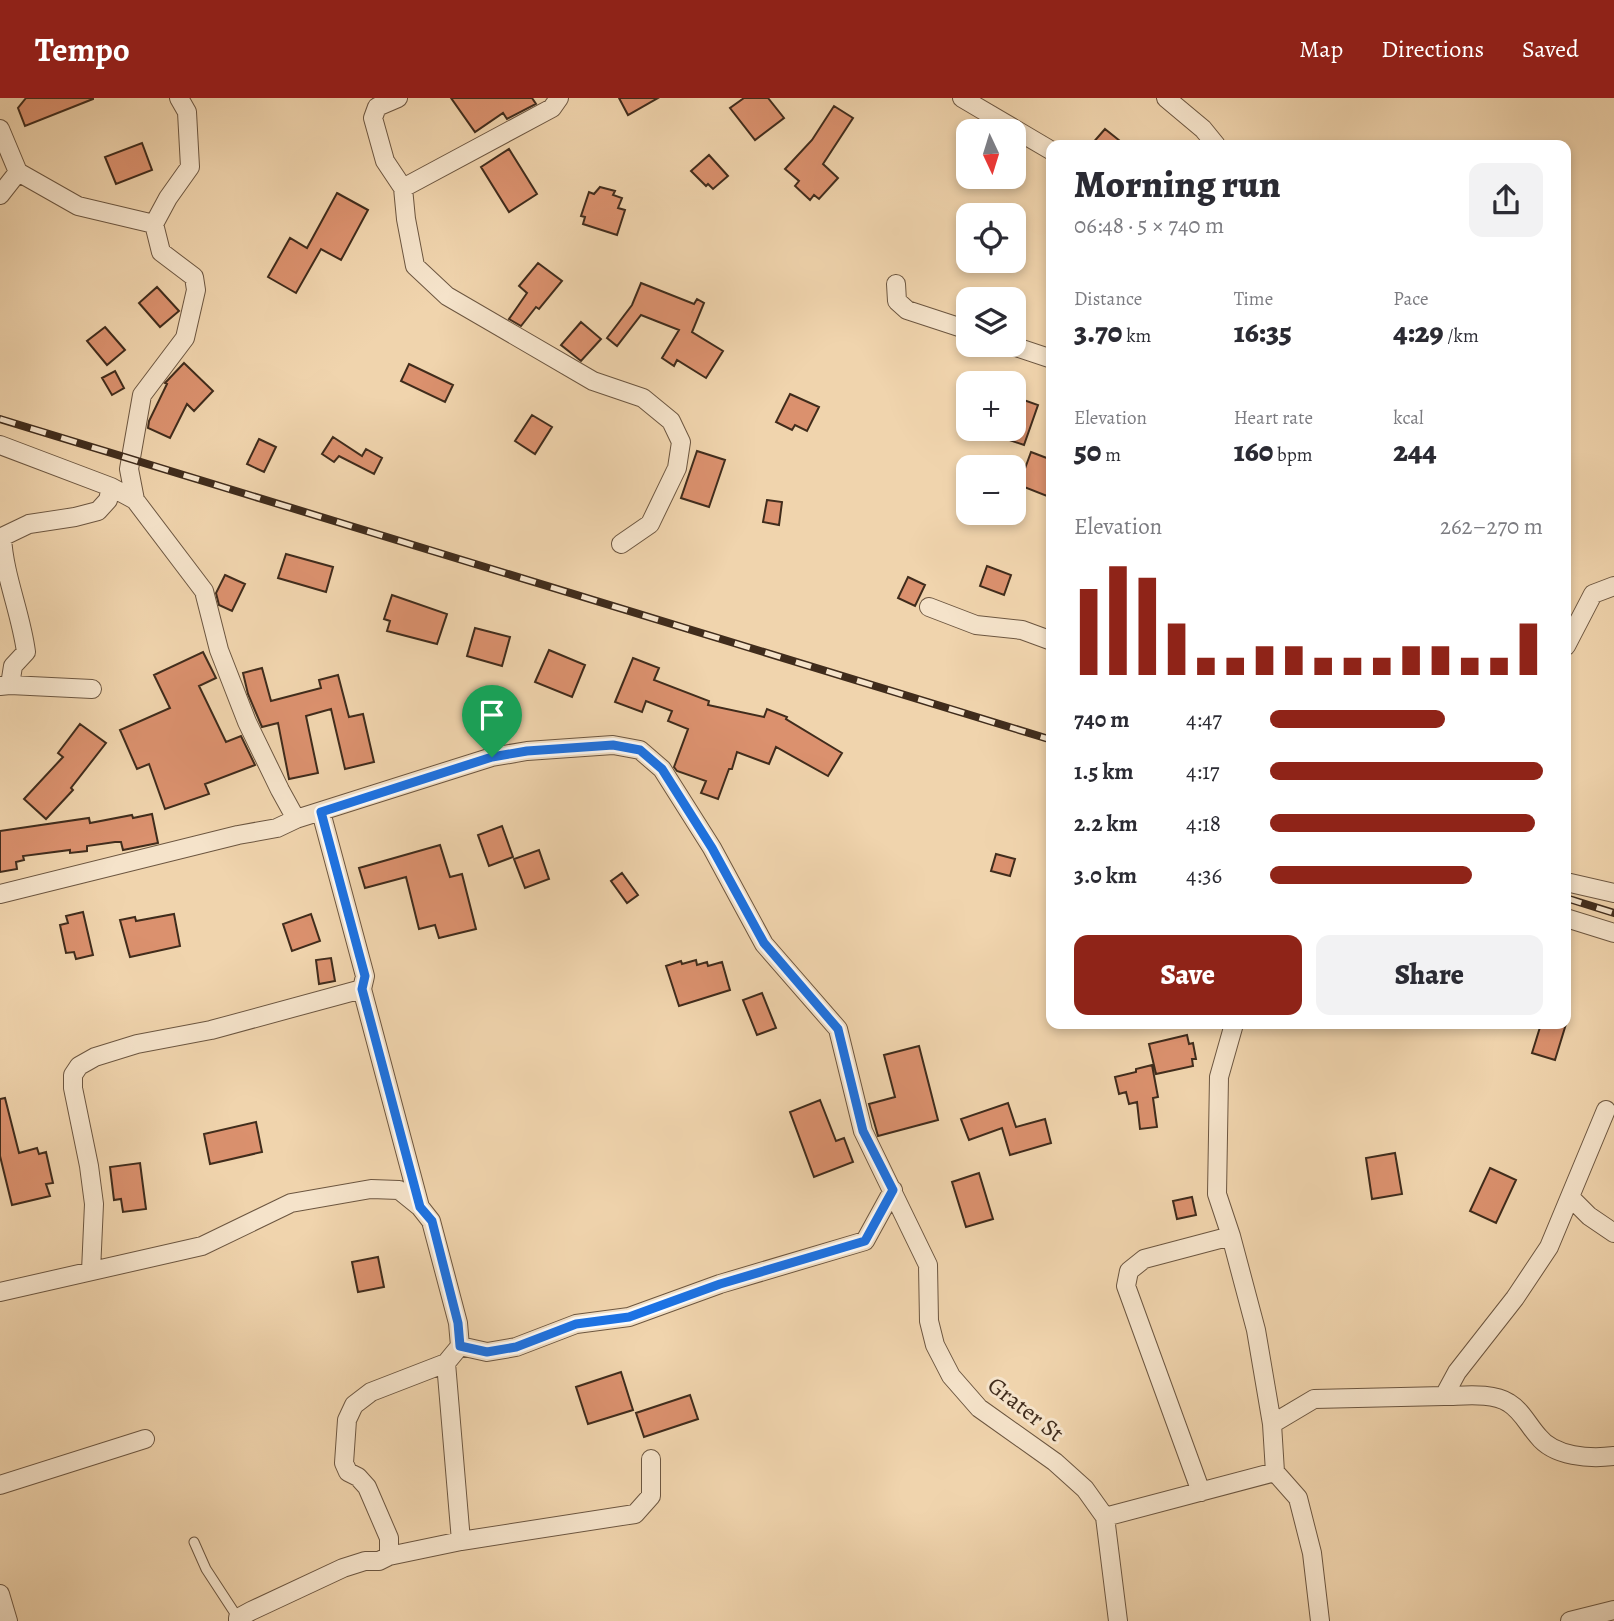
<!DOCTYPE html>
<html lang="en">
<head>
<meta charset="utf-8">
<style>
  body { margin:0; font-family:Alegreya,serif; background:#f2f2f3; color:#2b2b33; height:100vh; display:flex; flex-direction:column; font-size:26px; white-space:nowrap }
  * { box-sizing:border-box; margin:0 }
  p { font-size:23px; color:#7c7c81 }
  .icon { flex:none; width:38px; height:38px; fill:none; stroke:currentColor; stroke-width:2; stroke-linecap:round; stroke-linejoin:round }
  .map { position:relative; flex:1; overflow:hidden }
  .drawer { position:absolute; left:1046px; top:42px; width:525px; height:889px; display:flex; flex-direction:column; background:#fff; border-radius:14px; box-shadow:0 4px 10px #0003 }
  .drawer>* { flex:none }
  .needle { width:46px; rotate:176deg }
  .tools { position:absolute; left:956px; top:21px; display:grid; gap:14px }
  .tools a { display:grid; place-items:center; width:70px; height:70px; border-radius:14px; background:#fff; box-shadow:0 4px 10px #0003; font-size:35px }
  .pin { position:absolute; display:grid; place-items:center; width:60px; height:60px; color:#fff; margin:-72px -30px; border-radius:50% 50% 50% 0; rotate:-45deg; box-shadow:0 0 7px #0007 }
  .pin .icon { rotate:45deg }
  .round { display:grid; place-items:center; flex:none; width:74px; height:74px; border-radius:14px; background:#f2f2f3 }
  .summary { display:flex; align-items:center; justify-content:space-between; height:119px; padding:0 28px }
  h1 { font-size:38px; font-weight:800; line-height:52px }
  .stats { display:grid; grid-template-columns:repeat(3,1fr); gap:10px; height:119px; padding:7px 28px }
  .stats div { display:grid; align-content:center }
  .stats b { font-size:30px; font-weight:800 }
  .stats small { font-size:19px; font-weight:400 }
  .stats p { font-size:19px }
  .chart { height:196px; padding:14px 28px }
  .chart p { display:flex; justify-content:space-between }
  .chart svg { width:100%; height:126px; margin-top:7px; stroke:#8f2418; stroke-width:6 }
  .cta { display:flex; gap:14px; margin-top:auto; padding:14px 28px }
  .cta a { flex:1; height:80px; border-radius:14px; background:#8f2418; color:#fff; font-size:28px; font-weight:800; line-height:80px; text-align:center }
  .cta a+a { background:#f2f2f3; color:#2b2b33 }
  ul { padding:0 28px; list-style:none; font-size:23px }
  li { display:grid; grid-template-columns:112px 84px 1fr; align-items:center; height:52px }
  li i { height:18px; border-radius:9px; background:#8f2418 }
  header { display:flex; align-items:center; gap:42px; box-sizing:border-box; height:98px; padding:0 35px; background:#8f2418; color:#fff }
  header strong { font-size:33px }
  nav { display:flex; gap:38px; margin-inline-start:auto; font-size:24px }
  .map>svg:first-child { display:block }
</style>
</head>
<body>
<header>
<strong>Tempo</strong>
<nav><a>Map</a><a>Directions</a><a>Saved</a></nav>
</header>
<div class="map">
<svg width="1614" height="1523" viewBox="0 0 1614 1523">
  <rect width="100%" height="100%" fill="#f0d4ad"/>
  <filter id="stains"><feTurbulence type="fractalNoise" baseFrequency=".00286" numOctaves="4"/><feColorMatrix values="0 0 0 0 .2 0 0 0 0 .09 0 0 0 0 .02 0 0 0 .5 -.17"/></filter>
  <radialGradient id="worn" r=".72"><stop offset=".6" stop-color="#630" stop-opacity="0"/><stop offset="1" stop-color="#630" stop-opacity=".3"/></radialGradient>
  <path fill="#db916e" stroke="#402c1c" stroke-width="2" d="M26 0H93V1L25 28 18 10Z
    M451 0H532L536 6 507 21 503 15 475 34Z
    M619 0H658L628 17Z
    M744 0H768L784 20 755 42 730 10Z
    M834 8 853 20 823 66 838 80 819 101 814 97 810 102 795 88 799 83 785 71 812 42Z
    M1105 31 1125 47H1091Z
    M142 45 152 72 116 86 105 59Z
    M509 51 537 96 509 114 481 69Z
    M709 57 728 78 713 91 708 86 706 88 691 73Z
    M600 89 615 93 613 97 622 100 618 110 625 112 617 137 583 126 585 119 581 118 589 94 594 96Z
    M337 95 368 112 341 162 321 151 296 195 268 179 290 140 307 150Z
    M538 165 562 183 539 211 536 209 521 228 509 221 527 195 519 188Z
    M641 185 694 206 697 201 704 205 692 234 723 253 706 280 677 262 674 268 662 260 679 232 641 217 617 248 607 240 632 207Z
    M157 189 179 213 160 229 139 205Z
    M581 224 601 241 581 263 561 247Z
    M105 229 125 252 107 267 87 243Z
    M184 265 213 293 194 313 187 306 170 340 148 330 149 323 167 286 165 285Z
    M409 266 453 287 445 304 401 283Z
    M115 273 124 290 112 297 102 280Z
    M790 296 819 309 807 333 795 327 792 332 776 324Z
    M1018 300 1038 307 1024 347 983 333V331H1013V315Z
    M532 317 552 329 535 356 515 343Z
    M333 339 362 358 366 351 382 360 374 376 339 358 334 364 322 356Z
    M259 341 276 349 264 374 247 366Z
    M697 353 725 362 709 409 681 400Z
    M1031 354 1052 362V387L1047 398 1019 387Z
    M767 402 782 404 779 427 763 424Z
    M286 456 333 469 326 494 278 480Z
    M987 468 1011 477 1004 497 980 488Z
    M225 477 245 486 232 513 219 507 216 495Z
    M908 479 925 487 915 508 898 500Z
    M392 497 447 516 437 546 387 533 390 523 384 521Z
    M475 530 510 539 502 568 467 558Z
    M549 552 585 567 572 599 535 584Z
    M203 554 216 580 199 588 226 644 241 638 255 667 205 686 209 696 165 711 149 666 137 671 120 632 170 610 154 577Z
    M633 560 659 570 654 582 709 603 708 607 764 619 767 611 787 619 786 621 842 655 828 678 776 649 769 666 737 654 732 671H729L718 701 701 695 706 683 677 673 674 669 688 631 668 623 672 613 646 603 642 614 615 604Z
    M262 570 271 603 321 590 319 582 338 577 349 619 363 616 374 664 345 671 331 611 306 618 318 675 289 681 278 625 262 629 248 596 243 575Z
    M80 626 106 645 71 690 73 692 46 721 24 701 63 659 58 655Z
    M152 716 158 745 123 752 121 744H115L87 748V753L70 755V752L23 758 24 762 16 764 17 771 0 774V733L89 720 90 725 132 717 133 720Z
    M502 728 513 759 489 768 478 737Z
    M440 747 450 779 462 776 476 831 439 840 435 827 419 831 406 779 365 790 359 770Z
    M539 752 549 781 525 790 514 761Z
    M996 756 1015 761 1010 778 991 773Z
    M622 775 638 797 627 805 611 783Z
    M83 814 93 857 76 861 74 854 66 855 60 827 68 825 66 818Z
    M174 816 180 848 130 859 120 822 135 819 136 823Z
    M311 816 320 843 292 853 283 826Z
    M331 860 335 883 319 886 316 862Z
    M696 862 697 867 707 864 708 868 722 864 730 892 679 908 666 868 681 863 682 866Z
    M762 895 776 930 757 937 743 902Z
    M1541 926H1566L1555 962 1532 955Z
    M1187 937 1189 946 1193 945 1196 961H1192L1193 968 1156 976 1149 946Z
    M919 948 938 1022 878 1038 869 1006 895 999 884 957Z
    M1152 967 1158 999 1153 1000 1157 1029 1140 1031 1137 1004 1129 1006 1126 994 1119 996 1115 979 1136 974V971Z
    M5 1000 19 1055 37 1050 39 1056 46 1054 53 1085 46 1086 50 1098 12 1107 0 1058V1001Z
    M820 1002 836 1043 844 1040 853 1064 814 1079 790 1014Z
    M1008 1005 1016 1029 1045 1021 1051 1045 1010 1057 1002 1030 969 1042 961 1021Z
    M256 1024 262 1054 210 1066 204 1036Z
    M1395 1055 1402 1096 1372 1101 1366 1060Z
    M140 1065 146 1111 123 1114 121 1101 114 1102 110 1069Z
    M1490 1070 1516 1082 1496 1125 1470 1113Z
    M979 1075 993 1121 966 1129 952 1084Z
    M1192 1099 1196 1117 1177 1121 1173 1103Z
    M378 1159 384 1189 358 1194 352 1164Z
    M621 1274 633 1312 588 1326 576 1289Z
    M690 1297 698 1321 644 1339 636 1315Z"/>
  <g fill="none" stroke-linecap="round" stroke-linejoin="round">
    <defs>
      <path id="lane" d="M194 1444 206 1471 238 1520"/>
      <path id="street" d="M398 0 377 9 373 20 385 63 403 90 406 121 415 168 447 198 593 283 643 300 671 323 681 344 677 370 650 426 621 446
        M962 0 1052 53
        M1166 0 1203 31 1216 47
        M0 31 18 74 0 97
        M18 74 78 108 154 126
        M403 90 552 10 559 0
        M896 186 897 203 907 212 968 232
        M1010 247 1052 261
        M0 347 111 389 135 402 204 493 219 552 247 624 280 692 296 721
        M135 402 129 371 142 297 185 240 196 192 194 179 161 154 154 126 168 100 190 69 187 14 179 0
        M929 509 976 527 1022 532 1052 543
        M1566 548 1593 496 1614 488
        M10 587 13 568 26 554C21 515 4 478 2 439L29 426 75 419 98 413 108 402 111 389
        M0 588 10 587 92 591
        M1566 784 1614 795
        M0 796 238 737 277 730 296 721 492 659 527 653 613 647 640 652 662 671 712 750 764 846 838 931 863 1033 928 1167 929 1223 935 1247 951 1278 979 1310 1055 1364 1085 1391 1105 1419 1118 1523
        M1566 820 1614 835
        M362 891 420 1109
        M1234 926 1219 979 1217 1096 1231 1138 1256 1232 1272 1326 1275 1374 1298 1400 1312 1455 1320 1523
        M1570 1099 1589 1118 1614 1135
        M91 1173 94 1106 89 1068 73 990V977L79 968 95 959 137 946 211 932 362 891 365 878 321 714
        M0 1194 202 1148 291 1105 371 1091 399 1092 420 1109 431 1123 458 1225 460 1248 446 1265 371 1294 354 1307 347 1322 344 1365 348 1374 358 1379 367 1389 389 1440V1458L379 1463H365L343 1470 251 1513 238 1520V1523
        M460 1248 487 1254 516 1249 576 1226 629 1219 720 1186 865 1143 893 1092
        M446 1265 461 1443
        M1444 1298C1464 1298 1492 1294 1509 1305 1522 1313 1528 1327 1538 1338 1554 1359 1590 1361 1614 1358
        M1272 1326 1314 1301 1444 1298 1457 1274 1515 1200 1549 1149 1606 1012
        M0 1387 145 1341
        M1201 1394 1126 1188 1129 1173 1144 1161 1231 1138
        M1105 1419 1275 1374
        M389 1458 461 1443 635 1416 651 1398V1361
        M0 1496 8 1523
        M1570 1523 1614 1512"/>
    </defs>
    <use href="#lane" stroke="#6c5640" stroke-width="11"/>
    <use href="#street" stroke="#6c5640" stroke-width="20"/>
    <use href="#lane" stroke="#f5e3ca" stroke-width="9"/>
    <use href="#street" stroke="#f5e3ca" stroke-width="18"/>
    <defs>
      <path id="rail" d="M0 321 1052 642
        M1566 800 1614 815"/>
    </defs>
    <use href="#rail" stroke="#402c1c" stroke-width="8"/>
    <use href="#rail" stroke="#f5e3ca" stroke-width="5" stroke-dasharray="16" stroke-linecap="butt"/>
  </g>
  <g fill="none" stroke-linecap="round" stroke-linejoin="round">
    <defs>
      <path id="route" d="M613 647 640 652 662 671 712 750 764 845 838 931 863 1033 893 1092 865 1143 720 1186 629 1219 576 1226 516 1249 487 1254 460 1248 458 1225 432 1123 420 1109 362 891 365 878 321 714 492 659 527 653Z"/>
    </defs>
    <use href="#route" stroke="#fff" stroke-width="14"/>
    <use href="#route" stroke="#1a73e8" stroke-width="9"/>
  </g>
  <g text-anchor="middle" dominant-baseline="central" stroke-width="6" stroke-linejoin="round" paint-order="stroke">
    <g font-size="24" fill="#402c1c" stroke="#f5e3ca">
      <text transform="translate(1026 1311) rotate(38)">Grater St</text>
    </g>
  </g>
  <rect width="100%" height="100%" filter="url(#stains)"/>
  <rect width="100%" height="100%" fill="url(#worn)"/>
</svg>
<div class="tools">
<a><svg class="needle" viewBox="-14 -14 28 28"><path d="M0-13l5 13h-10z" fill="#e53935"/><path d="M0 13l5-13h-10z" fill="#7c7c81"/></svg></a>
<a><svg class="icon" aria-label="locate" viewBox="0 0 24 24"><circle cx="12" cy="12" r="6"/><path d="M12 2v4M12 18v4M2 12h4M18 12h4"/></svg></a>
<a><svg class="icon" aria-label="layers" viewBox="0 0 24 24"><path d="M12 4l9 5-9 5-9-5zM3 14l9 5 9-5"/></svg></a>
<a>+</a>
<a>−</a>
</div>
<div class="pin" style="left:492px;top:659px;background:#1e9e55"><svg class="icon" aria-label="arrive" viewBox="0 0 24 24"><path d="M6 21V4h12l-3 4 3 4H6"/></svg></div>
<section class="drawer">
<div class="summary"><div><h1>Morning run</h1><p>06:48 · 5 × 740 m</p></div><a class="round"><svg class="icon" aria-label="share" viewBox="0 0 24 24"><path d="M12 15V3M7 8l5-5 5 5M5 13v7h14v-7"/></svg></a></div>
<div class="stats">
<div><p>Distance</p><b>3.70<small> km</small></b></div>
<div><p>Time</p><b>16:35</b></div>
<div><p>Pace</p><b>4:29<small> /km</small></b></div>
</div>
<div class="stats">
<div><p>Elevation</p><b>50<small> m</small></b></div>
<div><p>Heart rate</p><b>160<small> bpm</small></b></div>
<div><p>kcal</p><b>244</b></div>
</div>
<div class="chart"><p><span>Elevation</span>262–270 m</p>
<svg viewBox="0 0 160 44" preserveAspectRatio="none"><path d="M5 44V14M15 44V6M25 44V10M35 44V26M45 44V38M55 44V38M65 44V34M75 44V34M85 44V38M95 44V38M105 44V38M115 44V34M125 44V34M135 44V38M145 44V38M155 44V26"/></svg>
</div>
<ul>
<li><b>740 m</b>4:47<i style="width:64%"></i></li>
<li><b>1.5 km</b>4:17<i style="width:100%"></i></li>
<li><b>2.2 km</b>4:18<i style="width:97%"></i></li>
<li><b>3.0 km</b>4:36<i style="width:74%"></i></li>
</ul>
<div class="cta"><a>Save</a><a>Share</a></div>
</section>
</div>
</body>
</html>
